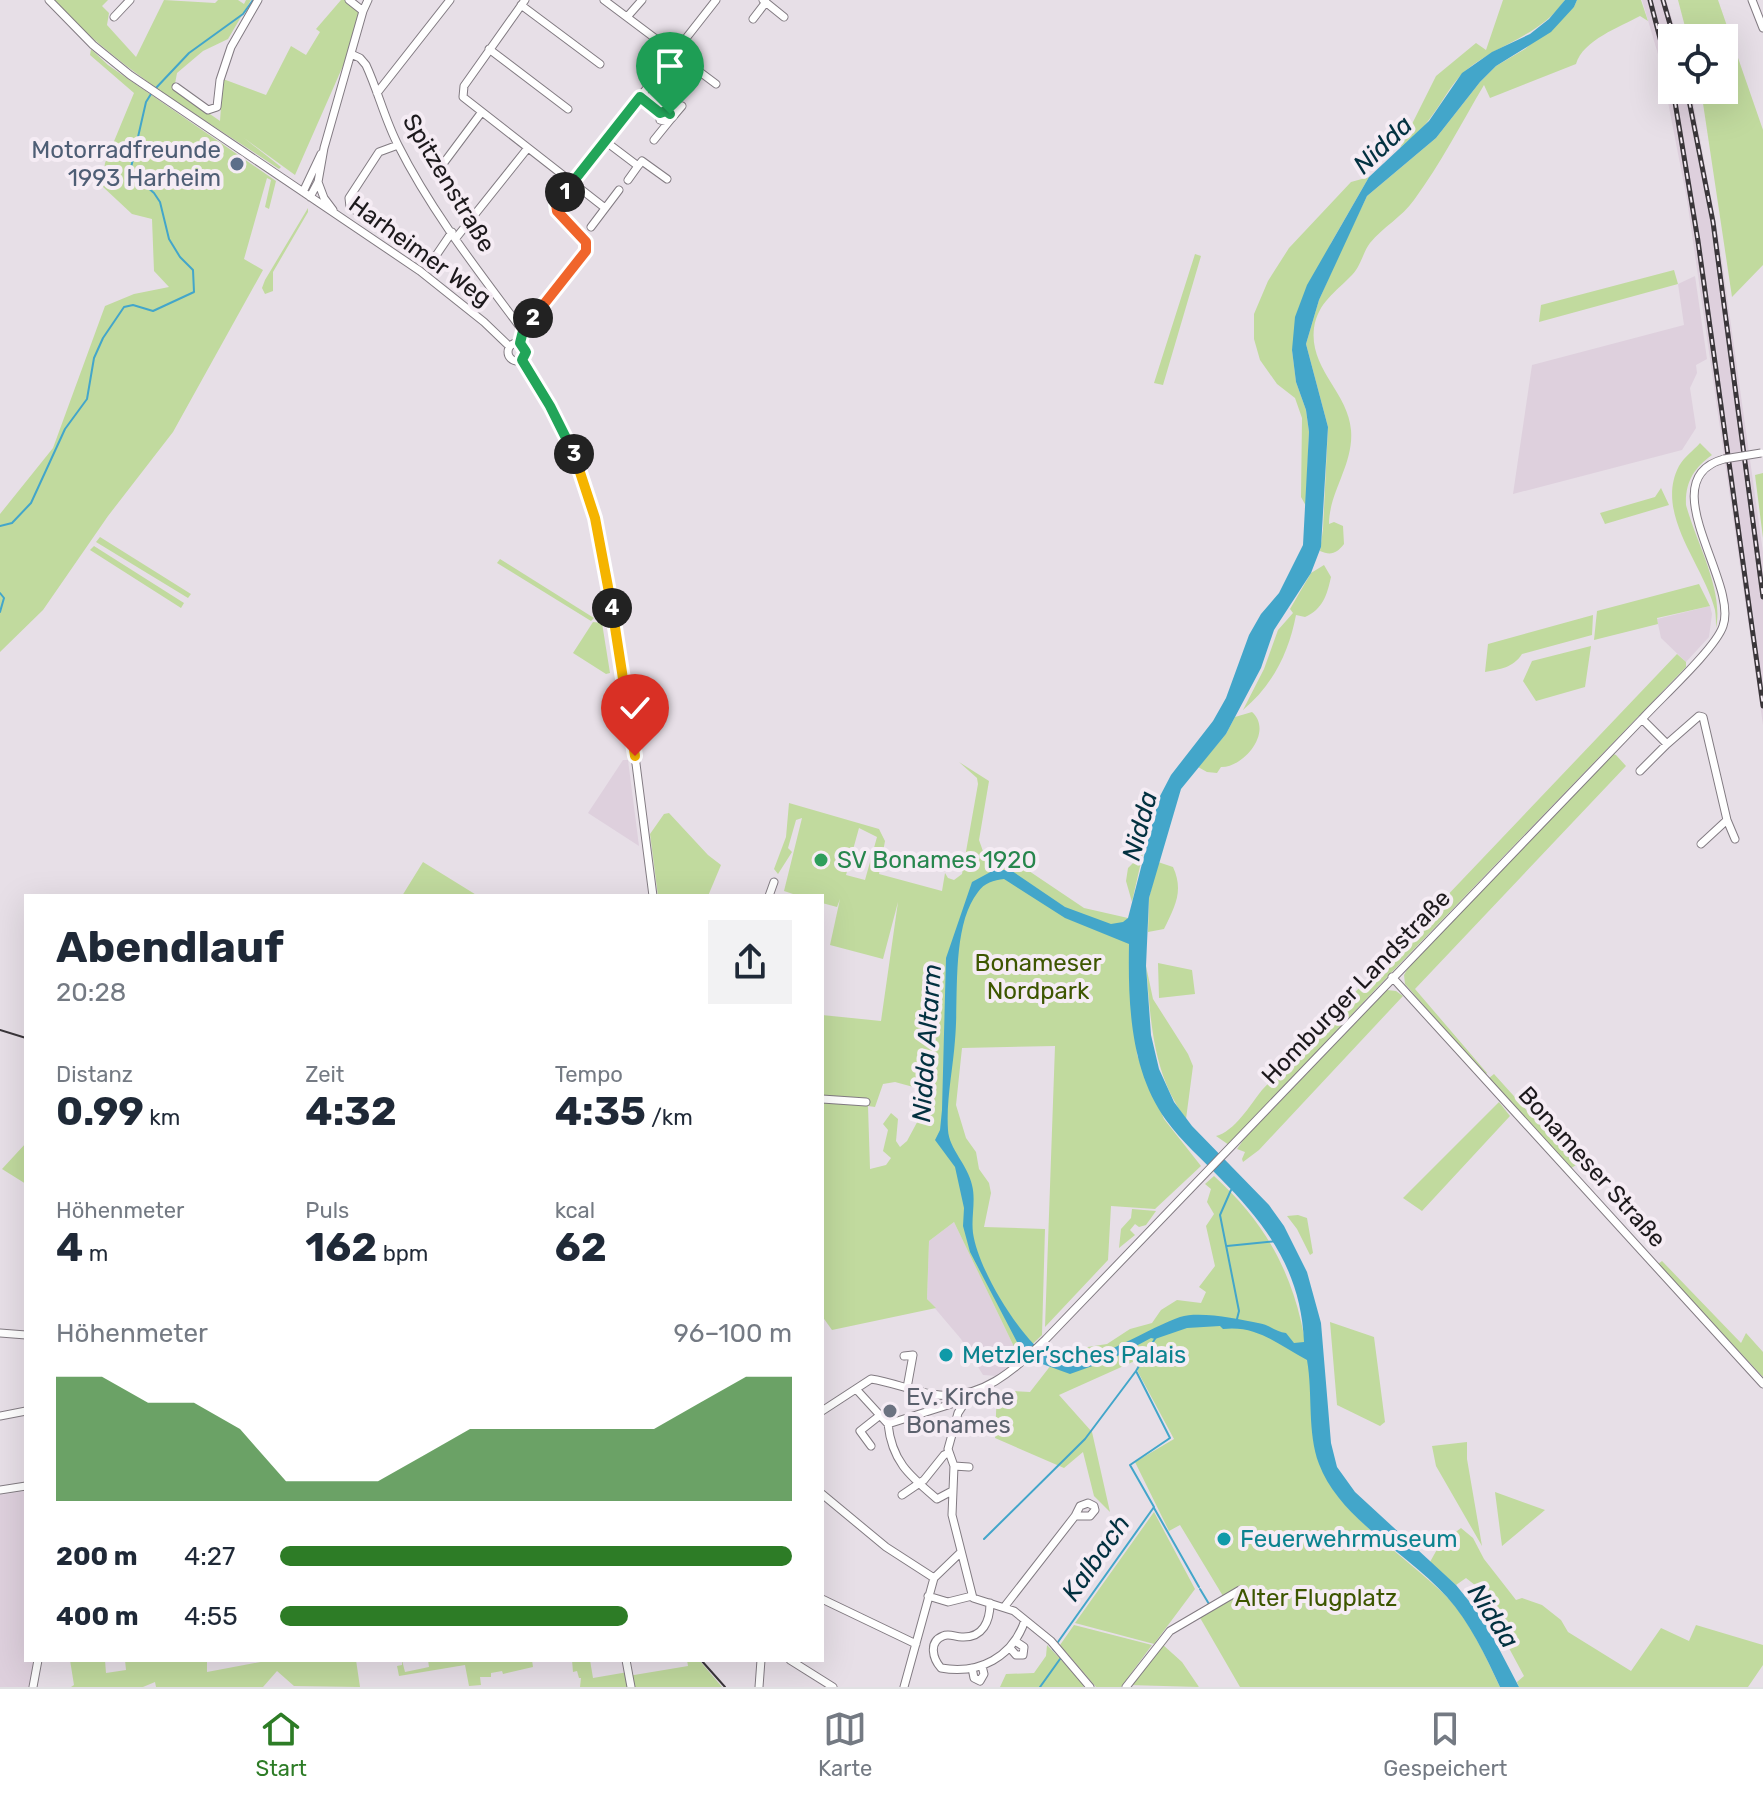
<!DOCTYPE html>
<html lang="de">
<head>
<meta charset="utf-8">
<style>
  body { margin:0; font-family:Rubik,sans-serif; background:#f2f2f3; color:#1f2937; height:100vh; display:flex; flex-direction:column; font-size:30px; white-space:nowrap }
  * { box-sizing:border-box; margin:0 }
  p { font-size:26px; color:#747a83 }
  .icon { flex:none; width:44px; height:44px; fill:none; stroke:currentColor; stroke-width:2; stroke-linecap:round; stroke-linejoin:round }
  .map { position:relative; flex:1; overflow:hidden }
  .sheet { position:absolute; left:24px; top:894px; width:800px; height:768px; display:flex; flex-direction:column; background:#fff; border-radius:0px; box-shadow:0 8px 32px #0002 }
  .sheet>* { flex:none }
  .fabs { position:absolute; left:1658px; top:24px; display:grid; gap:16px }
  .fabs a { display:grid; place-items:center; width:80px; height:80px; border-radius:0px; background:#fff; box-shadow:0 8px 32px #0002; font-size:40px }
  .pin { position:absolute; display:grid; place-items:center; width:68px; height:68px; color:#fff; margin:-82px -34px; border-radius:50% 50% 50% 0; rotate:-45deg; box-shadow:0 0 8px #0007 }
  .pin .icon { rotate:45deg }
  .km { position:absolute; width:40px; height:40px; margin:-20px; border-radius:50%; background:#222; color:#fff; font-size:22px; line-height:40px; text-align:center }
  .round { display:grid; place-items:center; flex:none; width:84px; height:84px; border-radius:0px; background:#f2f2f3 }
  .headline { display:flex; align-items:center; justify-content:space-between; height:136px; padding:0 32px }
  h1 { font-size:44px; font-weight:700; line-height:60px }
  .metrics { display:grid; grid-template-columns:repeat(3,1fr); gap:12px; height:136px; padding:8px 32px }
  .metrics div { display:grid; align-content:center }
  .metrics b { font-size:40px; font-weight:700 }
  .metrics small { font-size:22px; font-weight:400 }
  .metrics p { font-size:22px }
  .chart { height:224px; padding:16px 32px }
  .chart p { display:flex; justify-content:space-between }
  .chart svg { width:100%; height:144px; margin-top:8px; fill:#2d7c26; opacity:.7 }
  ul { padding:0 32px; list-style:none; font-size:26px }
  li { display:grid; grid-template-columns:128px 96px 1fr; align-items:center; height:60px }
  li i { height:20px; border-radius:10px; background:#2d7c26 }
  .tabs { display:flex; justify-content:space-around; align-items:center; height:112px; border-top:2px solid #e0e1e3; background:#fff; font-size:22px; color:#747a83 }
  .tabs a { display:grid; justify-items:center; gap:4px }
  .tabs .current { color:#2d7c26 }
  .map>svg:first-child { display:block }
</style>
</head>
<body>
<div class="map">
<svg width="1763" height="1687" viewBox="0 0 1763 1687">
  <rect width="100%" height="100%" fill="#e7dfe7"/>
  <path fill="#ded0dd" d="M1642 0H1666L1678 38H1672V90H1691L1719 240 1763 552V725L1687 200 1660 61Z
    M1695 276 1707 359 1696 365 1697 373 1690 388 1696 428 1682 450 1513 494 1532 365 1684 325 1678 284Z
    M1710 606 1712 614 1709 637 1686 662 1661 638 1657 619Z
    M623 760H628L639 846 588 813Z
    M954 1222 1019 1357 997 1376 983 1375 961 1339 927 1299 929 1241Z
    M26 1491V1660H38L33 1687H0V1495Z"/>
  <path fill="#c1da9e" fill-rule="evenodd" d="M54 0H108L102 6 109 13 107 25 136 57 164 0 215 3 218 0H238L244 4 246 0H251L228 39 203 51 177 73 174 89 220 121 223 79 266 95 291 46 306 55 320 32 316 29 341 0H346L359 12 346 59 295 175 244 138 281 167 279 169C202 117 117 70 54 0Z
    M1503 0H1565C1541 36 1496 44 1464 72 1451 84 1442 103 1431 117 1423 129 1411 138 1400 148L1436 76 1476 43 1486 50Z
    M1577 0H1641L1648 21 1640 16C1620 27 1583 40 1576 64L1490 98 1484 85C1461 124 1441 163 1414 200 1402 217 1383 227 1370 243 1363 252 1361 266 1352 275 1336 292 1318 302 1314 328 1309 369 1348 392 1351 430 1354 464 1329 492 1329 524L1334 522 1343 526 1344 544C1337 553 1331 556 1320 551L1323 529 1328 427 1306 344 1319 300 1343 246 1367 196 1436 138 1480 82 1496 66 1525 49 1574 7Z
    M1678 0H1718L1763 130V265L1732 297 1701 90H1724V38H1688Z
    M91 49 108 65 276 181 269 209 265 207 271 180 267 178 244 259 263 270 173 432 108 516 43 610 0 652V514L53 448 105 306 134 294 169 287 154 271 152 219 132 214 102 186 105 163 134 93 90 55Z
    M1369 177 1331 243 1292 350 1296 382 1306 410 1309 432 1306 506 1301 497 1302 418 1295 398 1277 384 1260 360 1254 339V314L1268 281 1289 248 1351 182Z
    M308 208V212L273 272V291L265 294 262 288 265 280Z
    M1195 254 1201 256 1163 385 1154 383Z
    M1674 270 1678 284 1539 322 1541 305Z
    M1700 443 1712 455C1694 468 1685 482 1686 505 1696 542 1724 590 1716 628 1716 623 1716 616 1715 610 1704 565 1654 514 1679 466 1685 456 1693 451 1700 443Z
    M1763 473V538L1755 475Z
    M1661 488 1669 505 1605 524 1600 513 1655 497Z
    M100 537 191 594 188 598 96 542Z
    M94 546 184 603 181 608 90 550Z
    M500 559 594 618 591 621 497 563Z
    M1324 565 1331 577C1327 595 1323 609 1305 617L1296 615C1289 652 1273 685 1243 710L1264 669 1278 630 1293 613 1290 609 1311 573Z
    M1699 584 1710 606 1657 618 1658 624 1594 640 1597 611Z
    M1593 615 1592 635 1522 654C1513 668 1500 669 1485 672L1488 644Z
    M593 622 602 623 610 673 606 674 573 653Z
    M1591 646 1585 687 1536 701 1523 681 1532 661Z
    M1677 654 1686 662V667L1390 974 1229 1145 1216 1136C1234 1132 1251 1104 1262 1090Z
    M1252 712C1274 732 1243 768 1221 767L1217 773 1207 772 1198 767 1226 734 1235 717Z
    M1611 753 1616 755 1626 766 1415 989 1487 1073 1485 1075 1405 984 1404 975 1409 966Z
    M959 762 989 781 979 840 984 854 1014 861 1084 908 1128 918 1137 1055 1164 1119 1201 1166 1155 1209 1111 1206 1108 1260 1045 1327 1055 1046 962 1048 956 1105 966 1138 976 1152 979 1169 989 1183 991 1193 984 1227 1045 1229 1042 1335 1019 1357 954 1222 929 1241 927 1299 936 1308 832 1330 822 1316V1103L868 1104 863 1098 822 1096V1015L881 1021 898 902 883 959 830 945 840 899 837 907 822 903V896H799L784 891 802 818 796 820 788 848 792 852 778 874 774 869 786 837 789 803 879 829 885 841 879 874 942 891 945 873 948 878 954 880 962 874 978 784 977 778ZM859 828 877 837 865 880 846 875ZM895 1082 917 1088 916 1098 929 1100 907 1141 900 1147 896 1141 898 1119 891 1113 883 1124 888 1130 883 1151 891 1158 886 1165 870 1169 868 1106 875 1107 883 1084Z
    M669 813 708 855 721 865 708 896H658L650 834 664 814Z
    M1143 853 1132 902 1126 881 1128 868Z
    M423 862 478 896H402Z
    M1158 862 1173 867C1184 891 1175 906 1164 929L1148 932 1149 898Z
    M1158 963 1192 970 1195 994 1159 998Z
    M1146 966 1153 999 1188 1054 1193 1066 1186 1119C1152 1073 1151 1021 1146 966Z
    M1387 990 1396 991 1403 996 1259 1150 1243 1162 1242 1159 1245 1152 1237 1149 1244 1139Z
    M1494 1074 1576 1165 1570 1169 1489 1078Z
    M1499 1102 1510 1116 1422 1211 1403 1198Z
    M26 1143V1184L2 1169Z
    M1214 1176C1277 1233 1302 1294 1310 1378 1313 1406 1315 1454 1327 1479 1345 1516 1412 1563 1444 1594 1469 1619 1485 1655 1500 1687H1240L1199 1616 1226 1601 1180 1525 1169 1531 1135 1462 1174 1439 1138 1372 1137 1360 1059 1395 1092 1432 1110 1512 1094 1496 1083 1452 1064 1468 995 1438 997 1390 1030 1392 1062 1351 1107 1344 1130 1329 1152 1323 1161 1310 1177 1300 1201 1303 1206 1292 1199 1287 1215 1266 1206 1226 1214 1214 1207 1202 1211 1189 1205 1184Z
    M1132 1209 1156 1211 1146 1225 1139 1227 1135 1224 1130 1230 1135 1235 1119 1248 1121 1229 1131 1218Z
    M1298 1215 1307 1218 1313 1253 1310 1255 1297 1229 1287 1216Z
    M1662 1261 1741 1343 1746 1333 1763 1352V1377L1658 1264Z
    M1330 1322 1374 1337 1385 1422 1380 1426 1337 1405Z
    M1467 1442V1459L1482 1546 1436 1466 1432 1446Z
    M1495 1492 1545 1510 1502 1546Z
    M1154 1512 1195 1589 1154 1644 1075 1623Z
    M1461 1528 1473 1538 1484 1559 1516 1600 1522 1598 1542 1605 1561 1620 1568 1632 1631 1671 1661 1628 1689 1641 1696 1625 1763 1645V1665L1748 1687H1519L1517 1682 1524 1676 1510 1650 1492 1605 1485 1593 1466 1578 1456 1585 1430 1562 1440 1544Z
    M1074 1625 1152 1645 1121 1687H1096L1060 1645Z
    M1162 1644 1182 1662 1199 1687 1128 1685Z
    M1047 1645 1085 1685 1083 1687H1000L1006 1674 1034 1673 1046 1656Z
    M70 1660H105L106 1673 126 1670 125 1660H207V1672L271 1660H356L360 1687 294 1686 277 1671 263 1687H156L155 1682 143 1687H71L74 1685Z
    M402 1660 405 1672 429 1667 428 1660H532L533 1667 503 1674 502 1671 491 1673V1677H480L481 1685 469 1686 465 1665 399 1676 397 1666 402 1665Z
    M572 1660H590L593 1678 628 1672 629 1676 634 1675 688 1666 687 1660H699L722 1687H580L581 1678H579L577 1671 573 1672Z"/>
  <path fill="#43a6ca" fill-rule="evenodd" d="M1565 0H1577L1574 7 1551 32 1496 66 1480 82 1436 138 1367 196 1319 300 1306 344 1328 427 1321 547 1311 573 1274 630 1261 668 1226 734 1181 789 1149 898 1146 966 1151 1035 1159 1069 1174 1102 1192 1126 1269 1205 1284 1226 1307 1272 1321 1323 1331 1443 1337 1467 1355 1492 1456 1585 1473 1606 1485 1622 1519 1687H1500C1485 1655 1470 1623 1447 1597 1409 1554 1340 1520 1319 1464 1307 1432 1313 1394 1307 1360 1278 1345 1258 1325 1223 1329L1220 1326 1187 1328 1155 1339 1151 1338 1112 1359 1070 1374 1034 1361 1017 1342 970 1252 963 1226 964 1208 955 1167 935 1140 940 1130 942 1110 946 958 972 882 996 869 1012 871 1065 907 1111 924 1123 922 1128 918 1159 798 1171 775 1213 721 1226 698 1249 635 1261 614 1279 593 1303 545 1309 432 1306 410 1296 382 1292 350 1295 317 1307 285 1369 177 1429 121 1462 73 1492 52 1530 34 1549 19ZM1004 879 1065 918 1129 944C1128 1003 1130 1070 1166 1120 1182 1142 1202 1159 1220 1178 1268 1226 1301 1272 1304 1342L1294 1343 1286 1333C1276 1332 1268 1324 1258 1323 1238 1319 1200 1311 1180 1317 1153 1326 1088 1366 1064 1363 1056 1362 1048 1357 1042 1352 1015 1329 978 1268 973 1233 971 1217 976 1200 972 1185 968 1165 949 1149 948 1130 946 1100 953 1069 955 1040 959 998 951 926 978 892 984 883 994 880 1004 879Z"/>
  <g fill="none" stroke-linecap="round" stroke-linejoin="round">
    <path stroke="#43a6ca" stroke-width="2" d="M155 89 189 53 243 14 253 0
      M0 526 12 523 31 503 65 429 87 399 94 358 103 338 124 307 133 305 153 311 194 292 193 270 180 257 169 239 160 202 154 193 130 172 146 102 151 94
      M0 593 4 598 0 612
      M1231 1190 1220 1215 1239 1311 1237 1319
      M1227 1246 1277 1241
      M1154 1508 1199 1587
      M984 1539 1085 1439 1136 1371
      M1200 1589 1209 1604
      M1055 1651 1053 1649 1154 1507 1130 1465 1170 1438 1136 1371 1156 1337
      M1040 1687 1060 1659"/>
    <defs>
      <path id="minor" d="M49 0 93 45 130 75 420 271 484 322 509 346
        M349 0 363 11
        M525 0 464 86 463 97 605 208
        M604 0 716 84
        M763 0 784 17
        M1752 0 1763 28
        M521 5 600 64
        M114 17 130 0
        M627 17 642 0
        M753 19 766 2
        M489 49 568 109
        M351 54 360 58 366 65C378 91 385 120 398 145 431 211 479 272 523 331
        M176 87 208 110 217 107 220 80 231 47 258 0
        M377 93 450 0
        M640 97 660 113
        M671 119 682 106
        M654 140 671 119 669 112H662L660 120 668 122
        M605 141 638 166 642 161 667 179
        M398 145 379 152 349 198 350 207 430 259 435 257 452 232
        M437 172 481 113
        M628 180 638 166
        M318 182 324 198 333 210
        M303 192 321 154
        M310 197 318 182 324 148 363 11 368 0
        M591 227 619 190
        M456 238 527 149
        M508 352a9 9 0 1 1 18 0a9 9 0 1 1-18 0Z
        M520 343 523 331 586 251C585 231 558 224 556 204L716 0
        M522 360 550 406 571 448 595 518 635 756 653 896
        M1642 719 1667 744 1699 716 1703 717 1727 820 1735 839
        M1640 771 1667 744
        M1701 844 1727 820
        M769 896 774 882
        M1392 977 1763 1384
        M822 1099 866 1102
        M0 1333 26 1335
        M904 1356 913 1355 907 1388
        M856 1389 888 1424 967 1399
        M967 1399 958 1413 948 1449 954 1466 952 1515 973 1598 1014 1611 1051 1641 1090 1687
        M822 1411 871 1379C892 1382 912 1391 932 1394 980 1403 1015 1369 1046 1339L1642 719C1660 699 1716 648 1723 626 1739 582 1650 479 1724 459
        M0 1416 26 1411
        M888 1424C892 1462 910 1476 937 1499L952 1491
        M871 1446 860 1431 879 1416
        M954 1466 969 1467
        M0 1490 26 1486
        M822 1494 886 1547 934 1578
        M902 1495 924 1480 944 1455 949 1453
        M928 1596 948 1602 972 1596
        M822 1599 916 1644
        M990 1603C990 1621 983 1638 962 1637 955 1637 949 1633 943 1636 928 1642 933 1659 941 1668 979 1675 1013 1657 1025 1620
        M1005 1606 1075 1516H1090L1095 1510 1094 1506 1088 1503 1080 1506 1075 1516
        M1010 1648 1016 1655H1023L1024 1647 1015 1641
        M626 1660 631 1687
        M790 1660 833 1687
        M972 1668 974 1678 980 1681 984 1674 982 1666
        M33 1687 38 1660
        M759 1687 761 1660
        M904 1687 934 1578 960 1553
        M1126 1687 1170 1631 1240 1590"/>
    </defs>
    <use href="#minor" stroke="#827b82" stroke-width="9"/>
    <use href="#minor" stroke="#fff" stroke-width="7"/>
    <path stroke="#3a363a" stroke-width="2" d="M0 1030 26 1038
      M701 1660 725 1687"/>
    <defs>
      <path id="rail" d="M1650 0 1672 84
        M1663 0 1674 38
        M1673 90 1698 241 1763 706
        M1687 90 1713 222 1763 597"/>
    </defs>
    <use href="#rail" stroke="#3a363a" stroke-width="5"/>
    <use href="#rail" stroke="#f5ecf4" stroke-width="2" stroke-dasharray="6" stroke-linecap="butt"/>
    <defs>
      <path id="minor-bridge" d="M1724 459 1761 453"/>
    </defs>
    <use href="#minor-bridge" stroke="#827b82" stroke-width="9" stroke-linecap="butt"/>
    <use href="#minor-bridge" stroke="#fff" stroke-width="7"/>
  </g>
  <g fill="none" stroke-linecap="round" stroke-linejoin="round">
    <defs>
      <path id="split-1" d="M565 192 640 97 660 113 666 111 670 114"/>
      <path id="split-2" d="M533 318 586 251V242L557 211 556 204 565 192"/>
      <path id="split-3" d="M533 318 523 331 520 343 526 352 522 360 550 406 574 454"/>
      <path id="split-4" d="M574 454 595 518 612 608"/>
      <path id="split-5" d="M612 608 635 756"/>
    </defs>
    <use href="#split-1" stroke="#fff" stroke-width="16"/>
    <use href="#split-2" stroke="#fff" stroke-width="16"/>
    <use href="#split-3" stroke="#fff" stroke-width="16"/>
    <use href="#split-4" stroke="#fff" stroke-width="16"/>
    <use href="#split-5" stroke="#fff" stroke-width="16"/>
    <use href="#split-1" stroke="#22a559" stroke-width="10"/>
    <use href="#split-2" stroke="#f0652b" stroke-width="10"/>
    <use href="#split-3" stroke="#22a559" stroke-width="10"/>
    <use href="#split-4" stroke="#f5b400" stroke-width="10"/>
    <use href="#split-5" stroke="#f5b400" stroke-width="10"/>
  </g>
  <circle fill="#5c6f8a" stroke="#f5ecf4" stroke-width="3" cx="237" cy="164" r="8"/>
  <circle fill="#2e9e5b" stroke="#f5ecf4" stroke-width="3" cx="821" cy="860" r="8"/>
  <g fill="#0f9aa8" stroke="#f5ecf4" stroke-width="3">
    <circle cx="946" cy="1355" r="8"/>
    <circle cx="1224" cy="1539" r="8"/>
  </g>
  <circle fill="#6b7280" stroke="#f5ecf4" stroke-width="3" cx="890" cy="1411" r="8"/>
  <g text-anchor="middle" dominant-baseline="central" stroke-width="8" stroke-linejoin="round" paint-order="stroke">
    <g font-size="24" fill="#4e5e75" stroke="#f5ecf4" text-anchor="end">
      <text x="221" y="150">Motorradfreunde<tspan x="221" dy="28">1993 Harheim</tspan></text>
    </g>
    <g font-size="24" fill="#1c191c" stroke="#f5ecf4">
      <text transform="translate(449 183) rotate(59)">Spitzenstraße</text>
      <text transform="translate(420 251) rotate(36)">Harheimer Weg</text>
      <text transform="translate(1356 987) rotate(-46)">Homburger Landstraße</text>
      <text transform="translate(1592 1167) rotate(48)">Bonameser Straße</text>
    </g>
    <g font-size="24" fill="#27864d" stroke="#f5ecf4" text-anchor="start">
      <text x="837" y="860">SV Bonames 1920</text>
    </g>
    <g font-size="24" fill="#3d5600" stroke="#f5ecf4">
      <text x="1038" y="963">Bonameser<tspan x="1038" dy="28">Nordpark</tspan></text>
      <text x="1316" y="1598">Alter Flugplatz</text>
    </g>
    <g font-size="24" fill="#0d838f" stroke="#f5ecf4" text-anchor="start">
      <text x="962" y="1355">Metzler’sches Palais</text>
      <text x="1240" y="1539">Feuerwehrmuseum</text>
    </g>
    <g font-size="24" fill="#5b616d" stroke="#f5ecf4" text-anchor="start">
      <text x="906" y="1397">Ev. Kirche<tspan x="906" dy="28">Bonames</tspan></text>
    </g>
    <g font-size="26" font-style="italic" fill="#023140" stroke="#f5ecf4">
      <text transform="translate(1383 145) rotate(-44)">Nidda</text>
      <text transform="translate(1140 826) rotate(-75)">Nidda</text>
      <text transform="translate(927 1043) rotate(-86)">Nidda Altarm</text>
      <text transform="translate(1096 1558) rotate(-55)">Kalbach</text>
      <text transform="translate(1493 1616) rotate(57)">Nidda</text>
    </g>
  </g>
</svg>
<div class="fabs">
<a><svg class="icon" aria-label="locate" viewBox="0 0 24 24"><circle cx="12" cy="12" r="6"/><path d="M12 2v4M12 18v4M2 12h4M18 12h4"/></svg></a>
</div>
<div class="pin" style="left:670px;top:114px;background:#1e9e55"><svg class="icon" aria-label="arrive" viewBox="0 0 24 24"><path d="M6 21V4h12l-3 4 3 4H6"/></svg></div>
<div class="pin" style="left:635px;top:756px;background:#d93025"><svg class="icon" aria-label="check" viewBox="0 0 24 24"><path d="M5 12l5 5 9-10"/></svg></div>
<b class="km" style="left:565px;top:192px">1</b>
<b class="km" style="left:533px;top:318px">2</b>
<b class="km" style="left:574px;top:454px">3</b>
<b class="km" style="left:612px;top:608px">4</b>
<section class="sheet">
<div class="headline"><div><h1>Abendlauf</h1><p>20:28</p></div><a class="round"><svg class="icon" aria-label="share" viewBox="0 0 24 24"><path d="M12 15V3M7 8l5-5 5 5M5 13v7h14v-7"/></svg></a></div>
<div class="metrics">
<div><p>Distanz</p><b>0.99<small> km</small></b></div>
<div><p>Zeit</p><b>4:32</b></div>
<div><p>Tempo</p><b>4:35<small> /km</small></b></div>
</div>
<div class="metrics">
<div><p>Höhenmeter</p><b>4<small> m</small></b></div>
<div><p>Puls</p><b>162<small> bpm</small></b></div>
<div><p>kcal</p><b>62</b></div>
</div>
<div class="chart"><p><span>Höhenmeter</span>96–100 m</p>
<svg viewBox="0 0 160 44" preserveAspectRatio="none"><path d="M0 44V6L10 6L20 14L30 14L40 22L50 38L60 38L70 38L80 30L90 22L100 22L110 22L120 22L130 22L140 14L150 6L160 6V44z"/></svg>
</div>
<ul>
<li><b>200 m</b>4:27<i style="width:100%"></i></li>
<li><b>400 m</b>4:55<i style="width:68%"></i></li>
</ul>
</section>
</div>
<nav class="tabs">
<a class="current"><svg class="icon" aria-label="home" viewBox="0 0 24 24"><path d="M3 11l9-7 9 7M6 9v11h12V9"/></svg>Start</a>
<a><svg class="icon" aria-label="map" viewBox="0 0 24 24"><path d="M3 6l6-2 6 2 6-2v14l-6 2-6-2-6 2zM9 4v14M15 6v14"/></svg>Karte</a>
<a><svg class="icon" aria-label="saved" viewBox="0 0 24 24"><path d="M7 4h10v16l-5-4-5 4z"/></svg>Gespeichert</a>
</nav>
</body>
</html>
